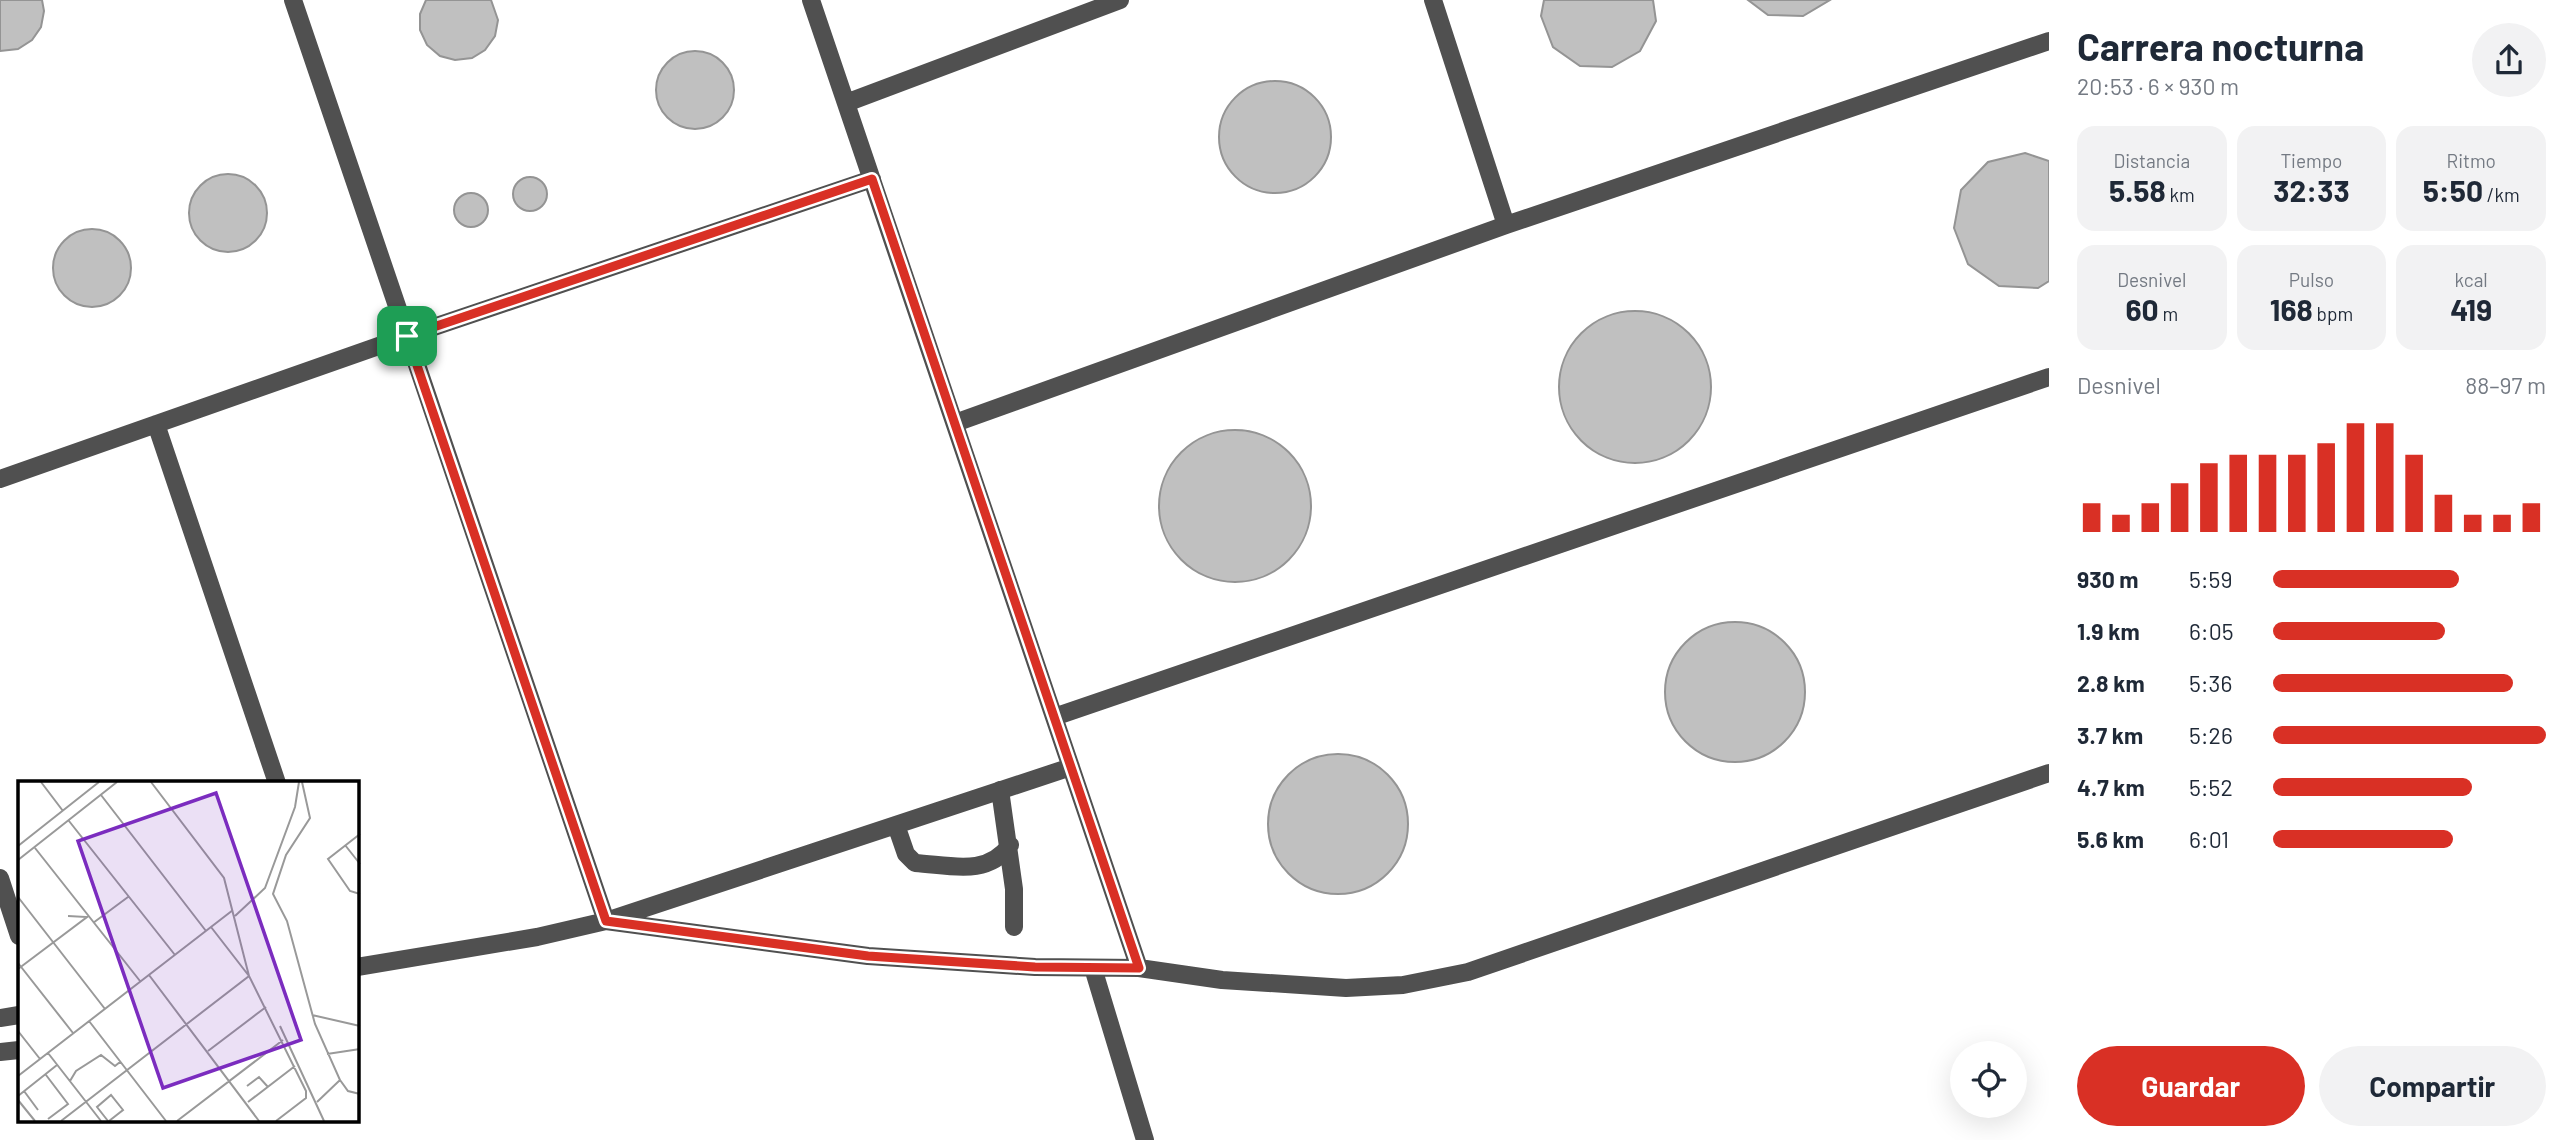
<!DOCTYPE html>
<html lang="es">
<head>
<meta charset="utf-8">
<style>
  body { margin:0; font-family:Barlow,sans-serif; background:#f2f2f3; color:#1f2937; height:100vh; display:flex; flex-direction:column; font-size:26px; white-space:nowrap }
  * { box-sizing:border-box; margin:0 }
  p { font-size:23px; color:#747a83 }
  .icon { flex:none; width:38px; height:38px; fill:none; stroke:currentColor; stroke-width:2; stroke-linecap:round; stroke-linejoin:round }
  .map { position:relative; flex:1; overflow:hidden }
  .details { display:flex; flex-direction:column; background:#fff; width:525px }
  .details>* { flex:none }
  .buttons { position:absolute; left:1950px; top:1041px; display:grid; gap:14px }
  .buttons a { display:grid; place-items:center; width:77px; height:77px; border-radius:50%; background:#fff; box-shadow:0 7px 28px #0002; font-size:35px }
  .pin { position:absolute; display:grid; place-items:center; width:60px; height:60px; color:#fff; margin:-30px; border-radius:14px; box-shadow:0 4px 10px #0006 }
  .round { display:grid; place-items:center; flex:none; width:74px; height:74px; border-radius:37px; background:#f2f2f3 }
  .head { display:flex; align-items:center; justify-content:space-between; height:119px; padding:0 28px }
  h1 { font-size:38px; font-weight:700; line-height:52px }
  .figures { display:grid; grid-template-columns:repeat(3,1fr); gap:10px; height:119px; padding:7px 28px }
  .figures div { display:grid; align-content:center; border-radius:18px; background:#f2f2f3; text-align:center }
  .figures b { font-size:30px; font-weight:700 }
  .figures small { font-size:19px; font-weight:400 }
  .figures p { font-size:19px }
  .chart { height:196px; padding:14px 28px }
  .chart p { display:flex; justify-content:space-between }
  .chart svg { width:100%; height:126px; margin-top:7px; stroke:#d93025; stroke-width:6 }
  .button { display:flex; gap:14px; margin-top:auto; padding:14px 28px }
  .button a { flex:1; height:80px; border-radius:42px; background:#d93025; color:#fff; font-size:28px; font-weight:700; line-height:80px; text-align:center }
  .button a+a { background:#f2f2f3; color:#1f2937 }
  ul { padding:0 28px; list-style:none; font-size:23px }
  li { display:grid; grid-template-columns:112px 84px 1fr; align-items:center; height:52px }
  li i { height:18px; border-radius:9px; background:#d93025 }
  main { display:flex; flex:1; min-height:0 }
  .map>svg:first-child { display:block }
</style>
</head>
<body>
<main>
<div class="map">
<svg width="2049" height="1140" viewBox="0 0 2049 1140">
  <rect width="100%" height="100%" fill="#fff"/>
  <path fill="#c0c0c0" stroke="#949494" stroke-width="2" d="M0 0H42L44 11 41 27 32 40 18 49 0 51Z
    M426 0H491L498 20 495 36 485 50 472 58 455 60 440 56 427 45 420 30V14Z
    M1544 0H1653L1656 21 1640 51 1612 67 1580 66 1553 47 1541 16Z
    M1748 0H1830L1803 16 1768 15Z
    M656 90a39 39 0 1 1 78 0a39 39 0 1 1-78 0Z
    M1219 137a56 56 0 1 1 112 0a56 56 0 1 1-112 0Z
    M2025 153 2049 161V281L2038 288 1999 286 1968 264 1954 228 1961 190 1988 162Z
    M189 213a39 39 0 1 1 78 0a39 39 0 1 1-78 0Z
    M513 194a17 17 0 1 1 34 0a17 17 0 1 1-34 0Z
    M454 210a17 17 0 1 1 34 0a17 17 0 1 1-34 0Z
    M53 268a39 39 0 1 1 78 0a39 39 0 1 1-78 0Z
    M1559 387a76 76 0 1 1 152 0a76 76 0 1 1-152 0Z
    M1159 506a76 76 0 1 1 152 0a76 76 0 1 1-152 0Z
    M1665 692a70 70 0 1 1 140 0a70 70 0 1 1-140 0Z
    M1268 824a70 70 0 1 1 140 0a70 70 0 1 1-140 0Z"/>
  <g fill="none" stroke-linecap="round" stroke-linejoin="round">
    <path stroke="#505050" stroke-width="18" d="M293 0 606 921 1071 767
      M811 0 1139 968
      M1433 0 1506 225
      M846 103 1120 0
      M955 423 1506 225 2049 41
      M156 424 277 783
      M0 479 407 336 872 179
      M1054 717 2049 377
      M1000 790 1014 889V927
      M896 825 906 854 915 863C950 865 987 877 1010 845
      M0 878 19 936
      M357 967 537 937 606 921 868 956 1035 967 1139 968 1222 980 1346 988 1403 985 1468 972 2049 773
      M1093 968 1145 1140
      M0 1018 19 1015
      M0 1052 19 1050"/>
  </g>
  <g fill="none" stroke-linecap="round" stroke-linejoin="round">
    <defs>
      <path id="route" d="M872 179 1139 968 1035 967 868 956 606 921 407 336Z"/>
    </defs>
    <use href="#route" stroke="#fff" stroke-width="14"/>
    <use href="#route" stroke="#d93025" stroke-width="9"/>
  </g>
  <g transform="translate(18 781)">
    <rect width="341" height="341" fill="#fff"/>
    <path fill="none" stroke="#999" stroke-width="2" d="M23 1 45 30M133 1 206 97 231 195 288 310V317L258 340M284 1 292 37 268 74 255 113 269 140 297 243 322 299 299 321M83 14 188 150M51 40 157 174M342 53 310 78 332 110 342 113M327 64 342 83M0 65 81 1M17 67 122 200M0 79 99 1M0 116 87 228M217 135 247 107 277 26 281 1M75 142 110 116M0 182 55 252M0 188 69 136 50 135M131 194 241 340M294 234 342 245M71 240 148 340M262 245 306 340M0 250 22 278M190 270 248 226M30 272 83 340M309 273 342 268M28 294 50 323 30 338M0 295 215 129M322 299 330 310 342 313M52 300 58 290 83 274 97 285 102 281M229 305 241 296 250 306M6 310 20 329M0 315 39 284M0 319 17 340M230 321 277 285M43 340 231 195 193 146M90 340 79 326 93 314 105 329 91 340M159 340 265 259"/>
    <path fill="#7b2cbf" fill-opacity="0.15" stroke="#7b2cbf" stroke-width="3.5" d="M198 12 283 259 145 307 60 60Z"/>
    <rect width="341" height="341" fill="none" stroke="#000" stroke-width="3.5"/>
  </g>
</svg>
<div class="buttons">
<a><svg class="icon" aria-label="locate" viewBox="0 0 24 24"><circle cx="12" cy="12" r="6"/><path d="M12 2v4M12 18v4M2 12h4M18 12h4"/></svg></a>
</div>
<div class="pin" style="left:407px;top:336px;background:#1e9e55"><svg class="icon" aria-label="arrive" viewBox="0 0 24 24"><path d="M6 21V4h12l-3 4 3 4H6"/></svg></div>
</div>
<section class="details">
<div class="head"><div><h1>Carrera nocturna</h1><p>20:53 · 6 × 930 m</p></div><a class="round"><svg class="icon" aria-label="share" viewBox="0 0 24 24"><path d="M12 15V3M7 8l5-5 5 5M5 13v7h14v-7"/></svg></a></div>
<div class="figures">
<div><p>Distancia</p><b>5.58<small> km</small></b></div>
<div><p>Tiempo</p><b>32:33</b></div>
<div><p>Ritmo</p><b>5:50<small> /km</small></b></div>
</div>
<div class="figures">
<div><p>Desnivel</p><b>60<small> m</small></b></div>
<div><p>Pulso</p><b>168<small> bpm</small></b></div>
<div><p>kcal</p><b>419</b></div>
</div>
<div class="chart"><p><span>Desnivel</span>88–97 m</p>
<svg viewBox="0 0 160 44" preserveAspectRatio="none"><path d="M5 44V34M15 44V38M25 44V34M35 44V27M45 44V20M55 44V17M65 44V17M75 44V17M85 44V13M95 44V6M105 44V6M115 44V17M125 44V31M135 44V38M145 44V38M155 44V34"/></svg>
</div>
<ul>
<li><b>930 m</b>5:59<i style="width:68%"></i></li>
<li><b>1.9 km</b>6:05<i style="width:63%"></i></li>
<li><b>2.8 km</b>5:36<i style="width:88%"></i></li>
<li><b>3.7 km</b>5:26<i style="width:100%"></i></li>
<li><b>4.7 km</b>5:52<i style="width:73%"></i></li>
<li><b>5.6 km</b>6:01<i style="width:66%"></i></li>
</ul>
<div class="button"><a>Guardar</a><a>Compartir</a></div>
</section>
</main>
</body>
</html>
